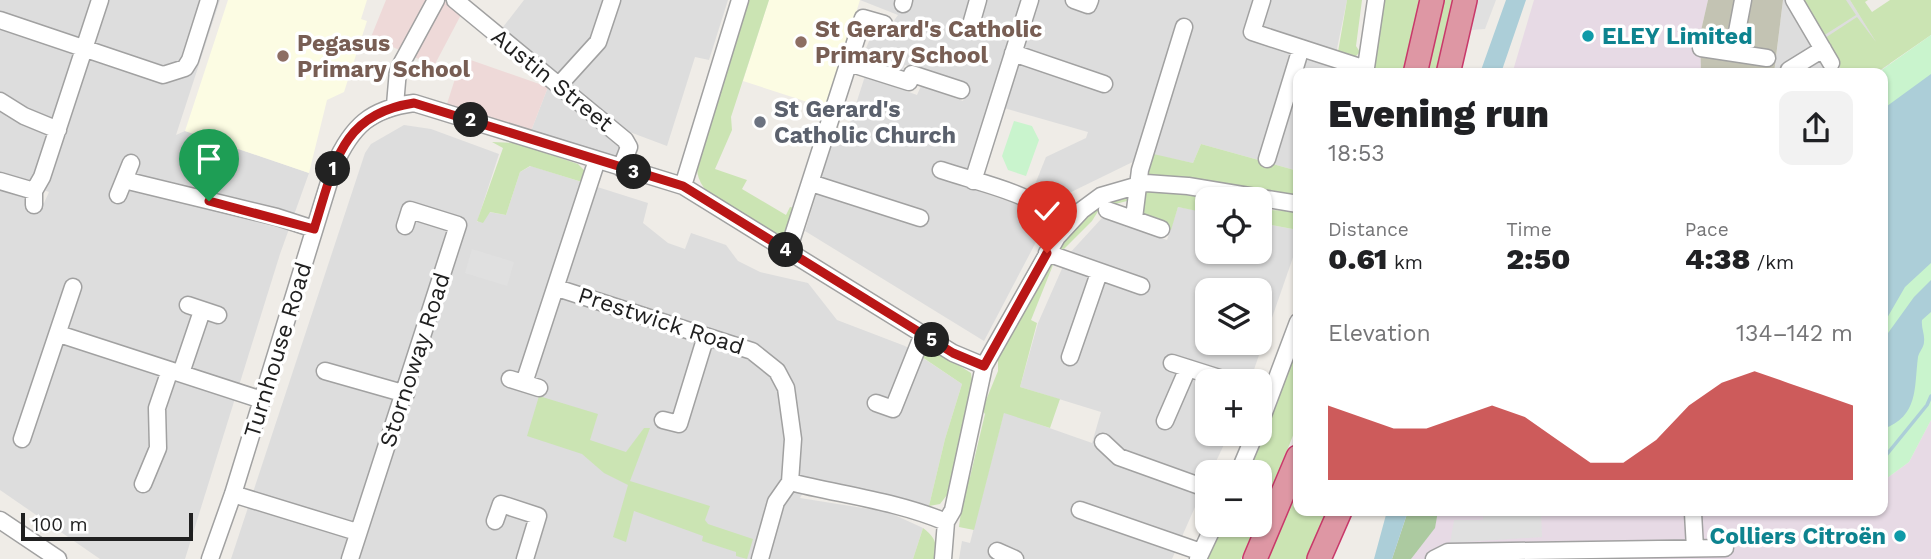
<!DOCTYPE html>
<html lang="en">
<head>
<meta charset="utf-8">
<style>
  body { margin:0; font-family:"Work Sans",sans-serif; background:#f2f2f2; color:#202124; height:100vh; display:flex; flex-direction:column; font-size:26px; white-space:nowrap }
  * { box-sizing:border-box; margin:0 }
  p { font-size:23px; color:#757577 }
  .icon { flex:none; width:38px; height:38px; fill:none; stroke:currentColor; stroke-width:2; stroke-linecap:round; stroke-linejoin:round }
  .map { position:relative; flex:1; overflow:hidden }
  .side { position:absolute; left:1293px; top:68px; width:595px; height:448px; display:flex; flex-direction:column; background:#fff; border-radius:14px; box-shadow:0 2px 5px #0004 }
  .side>* { flex:none }
  .buttons { position:absolute; left:1195px; top:187px; display:grid; gap:14px }
  .buttons a { display:grid; place-items:center; width:77px; height:77px; border-radius:14px; background:#fff; box-shadow:0 2px 5px #0004; font-size:35px }
  .scale { position:absolute; left:21px; bottom:18px; width:172px; box-sizing:border-box; padding-left:7px; border:4px solid #202020; border-top:0; font-size:19px; line-height:24px; white-space:nowrap; color:#202020; -webkit-text-stroke:5px #fff; paint-order:stroke }
  .pin { position:absolute; display:grid; place-items:center; width:60px; height:60px; color:#fff; margin:-72px -30px; border-radius:50% 50% 50% 0; rotate:-45deg; box-shadow:0 0 7px #0007 }
  .pin .icon { rotate:45deg }
  .km { position:absolute; width:35px; height:35px; margin:-18px; border-radius:50%; background:#222; color:#fff; font-size:19px; line-height:35px; text-align:center }
  .round { display:grid; place-items:center; flex:none; width:74px; height:74px; border-radius:14px; background:#f2f2f2 }
  .summary { display:flex; align-items:center; justify-content:space-between; height:119px; padding:0 35px }
  h1 { font-size:38px; font-weight:800; line-height:52px }
  .figures { display:grid; grid-template-columns:repeat(3,1fr); gap:10px; height:119px; padding:7px 35px }
  .figures div { display:grid; align-content:center }
  .figures b { font-size:30px; font-weight:800 }
  .figures small { font-size:19px; font-weight:400 }
  .figures p { font-size:19px }
  .chart { height:196px; padding:14px 35px }
  .chart p { display:flex; justify-content:space-between }
  .chart svg { width:100%; height:126px; margin-top:7px; fill:#b91616; opacity:.7 }
  .map>svg:first-child { display:block }
</style>
</head>
<body>
<div class="map">
<svg width="1931" height="559" viewBox="0 0 1931 559">
  <rect width="100%" height="100%" fill="#efece7"/>
  <path fill="#ddd" fill-rule="evenodd" d="M0 0H220L176 135 185 131 309 173 280 254 185 559H100L0 490V188L44 203 49 192 0 175Z
    M524 0H728L709 60 695 57 667 146 627 131 500 31Z
    M860 0H1347L1332 73 1298 74V171L1201 144 1193 163 1149 154 1063 196 1056 206 1032 192 1046 157 1086 138 1088 132 990 104 964 186 1036 211 1046 223 984 341 805 231 817 192 920 226 924 211 820 180 831 144 839 134 848 129 865 76 917 95 921 86 963 101 969 86 905 65 901 75 860 62 870 39 876 34 885 33 898 15Z
    M1783 0H1850L1890 64 1876 73 1774 74Z
    M548 87 620 143 616 155 612 158 531 131Z
    M404 125 431 129 499 154 477 222 489 212 506 215 520 172 531 166 648 203 643 223 668 243 685 249 691 233 726 245 738 261 760 272 808 283 837 320 905 346 962 384 945 439 929 506 811 478 800 498 888 512 923 528 913 559H231L365 153 371 144Z
    M1178 207 1207 212 1208 252H1260V223L1298 230V243L1250 381 1208 382V434H1229L1211 472H1208L1207 480 1172 559H959L962 541 970 543 1004 412 1092 443 1101 412 1020 387 1038 323 1068 255 1102 218 1167 240ZM1208 290H1260V343H1208Z"/>
  <path fill="#eed9d8" d="M386 0H442L463 11 434 66 371 37Z
    M462 57 548 87 531 131 446 107Z"/>
  <path fill="#e7dae5" d="M1534 0H1708L1700 35 1701 73 1512 74Z
    M1931 420V559H1392L1408 511H1883V481L1909 462Z"/>
  <path fill="#fcfce3" d="M228 0H367L361 19 367 21 344 92 327 100 309 173 185 131Z
    M769 0H860L826 108 743 81Z"/>
  <path fill="#c3c3b3" d="M1708 0H1783L1774 73H1701L1700 35Z"/>
  <path fill="#cbe4b3" d="M747 0H769L731 117 732 130 715 169 747 180 742 189 786 215 790 207 796 208 787 232 777 235C751 220 697 201 697 168Z
    M1347 0H1362L1356 46 1360 52 1352 60 1338 52Z
    M1381 0H1423L1406 73 1371 74Z
    M1436 0H1457L1441 73 1421 74Z
    M1801 0H1846L1856 15 1823 36Z
    M1850 0H1868L1865 2 1872 12 1890 0H1931V35L1876 73H1843L1825 38 1857 17 1876 42Z
    M492 142 516 143 578 164 585 171 582 182 530 166 520 172 506 215 490 212 483 223 477 221 503 148Z
    M1201 144 1298 171V198L1147 175 1149 153 1193 163Z
    M1144 190 1178 191 1181 194 1209 199 1207 213 1178 207 1171 230 1137 215Z
    M1129 195 1127 201 1100 208 1092 221 1062 251 1060 250V244C1083 218 1096 206 1129 195Z
    M1260 209C1274 211 1285 209 1298 214V230L1260 223Z
    M1049 263 1053 265 1031 320 1037 323 1020 387 1060 399 1050 428 1004 413 974 530 959 527 965 480 970 477 985 414 982 410 998 371V359Z
    M1298 329V423L1260 518V472H1241Z
    M927 348H932L971 373 973 387 947 495 940 504 929 506 945 439 962 384 919 355Z
    M539 396 598 414 590 440 626 452 644 428H650L630 481 710 506 705 520 708 524 753 539 747 559 736 556V552L702 541 703 536 634 511 626 542 613 537 628 485 604 473 582 454 527 436Z
    M1298 475V511H1332L1312 559H1264Z
    M1217 525H1257L1241 559H1202Z
    M923 528C935 537 938 544 935 559H913Z"/>
  <path fill="#accaa0" d="M1408 511H1438L1435 528 1411 559H1392Z"/>
  <path fill="#c9f4cd" d="M1931 35V420L1909 462 1883 481V74H1876Z
    M1014 121 1032 126 1039 140 1026 176 1008 170 1002 156Z"/>
  <path fill="#e0e0e0" d="M1477 0H1496L1485 29 1471 30Z
    M472 249 514 262 507 286 465 273Z
    M1483 511H1541L1542 537 1450 543 1454 520H1483Z"/>
  <path fill="#acced8" d="M1506 0H1526L1501 73H1480Z
    M1931 74V263L1905 287 1883 325V109Z
    M1931 280V312L1922 320C1921 328 1925 334 1924 342 1924 347 1919 352 1918 357 1914 388 1919 416 1883 429V340L1914 297Z
    M1387 511H1408L1392 559H1374Z"/>
  <g fill="none" stroke-linecap="round" stroke-linejoin="round">
    <path stroke="#acced8" stroke-width="3.5" d="M1883 459 1927 405 1931 396"/>
    <defs>
      <path id="minor" d="M455 0 625 140 629 147 621 168
        M1074 0 1088 5 1090 0
        M1262 0 1252 32 1366 69
        M1794 0 1831 63
        M903 4 904 0
        M0 20 163 75 185 68 190 60 209 0
        M972 21 978 0
        M1701 48 1767 58
        M1013 53 1104 84
        M1733 53 1743 0
        M849 63 909 82 912 74 961 90
        M1789 70 1823 49
        M1365 74 1376 0
        M559 85 598 42 612 0
        M0 101 24 116 58 130
        M395 105 398 70 436 0
        M1267 159 1301 48
        M941 170C986 185 1031 192 1066 225
        M124 180 277 217 314 229
        M0 181 34 191
        M973 181 1030 0
        M811 183 920 218
        M683 186 740 0
        M118 195 131 163
        M34 205V191L42 177 100 0
        M1107 210 1161 229
        M1134 218 1140 170 1184 27
        M788 251 863 18 884 24
        M1047 253 1141 286
        M557 288 752 351 777 371 786 388 793 439 790 482 776 502 760 559
        M188 305 218 315
        M59 334 262 400
        M1070 357 1099 273
        M1172 363 1232 382
        M325 371 406 394
        M181 373 202 311
        M510 379 539 388
        M524 383 597 160
        M876 403 893 409 923 334
        M663 420 679 424 706 336
        M1165 421 1188 368
        M1260 423 1298 322
        M22 439 73 287
        M1103 442 1119 457 1208 489
        M1239 472 1255 434
        M790 482C842 495 896 501 946 522
        M143 484 158 448 157 408 170 370
        M233 494 357 532
        M1080 510 1201 552
        M1693 513 1695 548
        M0 520 58 559
        M495 521 501 504 538 516 525 559
        M997 551 1015 559
        M210 559 233 494 334 166C352 126 370 109 414 103L683 186 953 353 984 366
        M350 559 458 225 410 210 405 226
        M943 559 946 522 953 510 984 366 1057 237 1082 210 1101 196 1146 183 1188 186 1298 204
        M1198 559 1214 525
        M1434 559 1448 552 1725 548"/>
      <path id="highway" d="M1415 74 1432 0
        M1448 74 1465 0
        M1255 559 1298 457
        M1319 559 1340 511"/>
    </defs>
    <use href="#minor" stroke="#a1a1a1" stroke-width="19"/>
    <use href="#highway" stroke="#c8396a" stroke-width="26"/>
    <use href="#minor" stroke="#fff" stroke-width="16"/>
    <use href="#highway" stroke="#de97a4" stroke-width="23"/>
  </g>
  <g fill="none" stroke-linecap="round" stroke-linejoin="round">
    <defs>
      <path id="route" d="M209 201 314 229C334 167 339 114 414 103L683 186 953 353 984 366 1047 253"/>
    </defs>
    <use href="#route" stroke="#fff" stroke-width="14"/>
    <use href="#route" stroke="#b91616" stroke-width="9"/>
  </g>
  <g fill="#0f9aa8" stroke="#fff" stroke-width="2.5">
    <circle cx="1588" cy="36" r="7"/>
    <circle cx="1900" cy="536" r="7"/>
  </g>
  <g fill="#8d6e63" stroke="#fff" stroke-width="2.5">
    <circle cx="801" cy="42" r="7"/>
    <circle cx="283" cy="56" r="7"/>
  </g>
  <circle fill="#6b7280" stroke="#fff" stroke-width="2.5" cx="760" cy="122" r="7"/>
  <g text-anchor="middle" dominant-baseline="central" stroke-width="7" stroke-linejoin="round" paint-order="stroke">
    <g font-size="23" font-weight="bold" fill="#785e54" stroke="#fff" text-anchor="start">
      <text x="815" y="29">St Gerard's Catholic<tspan x="815" dy="26">Primary School</tspan></text>
      <text x="297" y="43">Pegasus<tspan x="297" dy="26">Primary School</tspan></text>
    </g>
    <g font-size="23" font-weight="bold" fill="#0d838f" stroke="#fff" text-anchor="start">
      <text x="1602" y="36">ELEY Limited</text>
      <text x="1886" y="536" text-anchor="end">Colliers Citroën</text>
    </g>
    <g font-size="23" fill="#202020" stroke="#fff">
      <text transform="translate(552 80) rotate(39)">Austin Street</text>
      <text transform="translate(661 321) rotate(18)">Prestwick Road</text>
      <text transform="translate(278 350) rotate(-73)">Turnhouse Road</text>
      <text transform="translate(415 360) rotate(-72)">Stornoway Road</text>
    </g>
    <g font-size="23" font-weight="bold" fill="#5b616d" stroke="#fff" text-anchor="start">
      <text x="774" y="109">St Gerard's<tspan x="774" dy="26">Catholic Church</tspan></text>
    </g>
  </g>
</svg>
<div class="buttons">
<a><svg class="icon" aria-label="locate" viewBox="0 0 24 24"><circle cx="12" cy="12" r="6"/><path d="M12 2v4M12 18v4M2 12h4M18 12h4"/></svg></a>
<a><svg class="icon" aria-label="layers" viewBox="0 0 24 24"><path d="M12 4l9 5-9 5-9-5zM3 14l9 5 9-5"/></svg></a>
<a>+</a>
<a>−</a>
</div>
<div class="scale">100 m</div>
<div class="pin" style="left:209px;top:201px;background:#1e9e55"><svg class="icon" aria-label="arrive" viewBox="0 0 24 24"><path d="M6 21V4h12l-3 4 3 4H6"/></svg></div>
<div class="pin" style="left:1047px;top:253px;background:#d93025"><svg class="icon" aria-label="check" viewBox="0 0 24 24"><path d="M5 12l5 5 9-10"/></svg></div>
<b class="km" style="left:333px;top:169px">1</b>
<b class="km" style="left:471px;top:120px">2</b>
<b class="km" style="left:634px;top:172px">3</b>
<b class="km" style="left:786px;top:250px">4</b>
<b class="km" style="left:932px;top:340px">5</b>
<section class="side">
<div class="summary"><div><h1>Evening run</h1><p>18:53</p></div><a class="round"><svg class="icon" aria-label="share" viewBox="0 0 24 24"><path d="M12 15V3M7 8l5-5 5 5M5 13v7h14v-7"/></svg></a></div>
<div class="figures">
<div><p>Distance</p><b>0.61<small> km</small></b></div>
<div><p>Time</p><b>2:50</b></div>
<div><p>Pace</p><b>4:38<small> /km</small></b></div>
</div>
<div class="chart"><p><span>Elevation</span>134–142 m</p>
<svg viewBox="0 0 160 44" preserveAspectRatio="none"><path d="M0 44V18L10 22L20 26L30 26L40 22L50 18L60 22L70 30L80 38L90 38L100 30L110 18L120 10L130 6L140 10L150 14L160 18V44z"/></svg>
</div>
</section>
</div>
</body>
</html>
